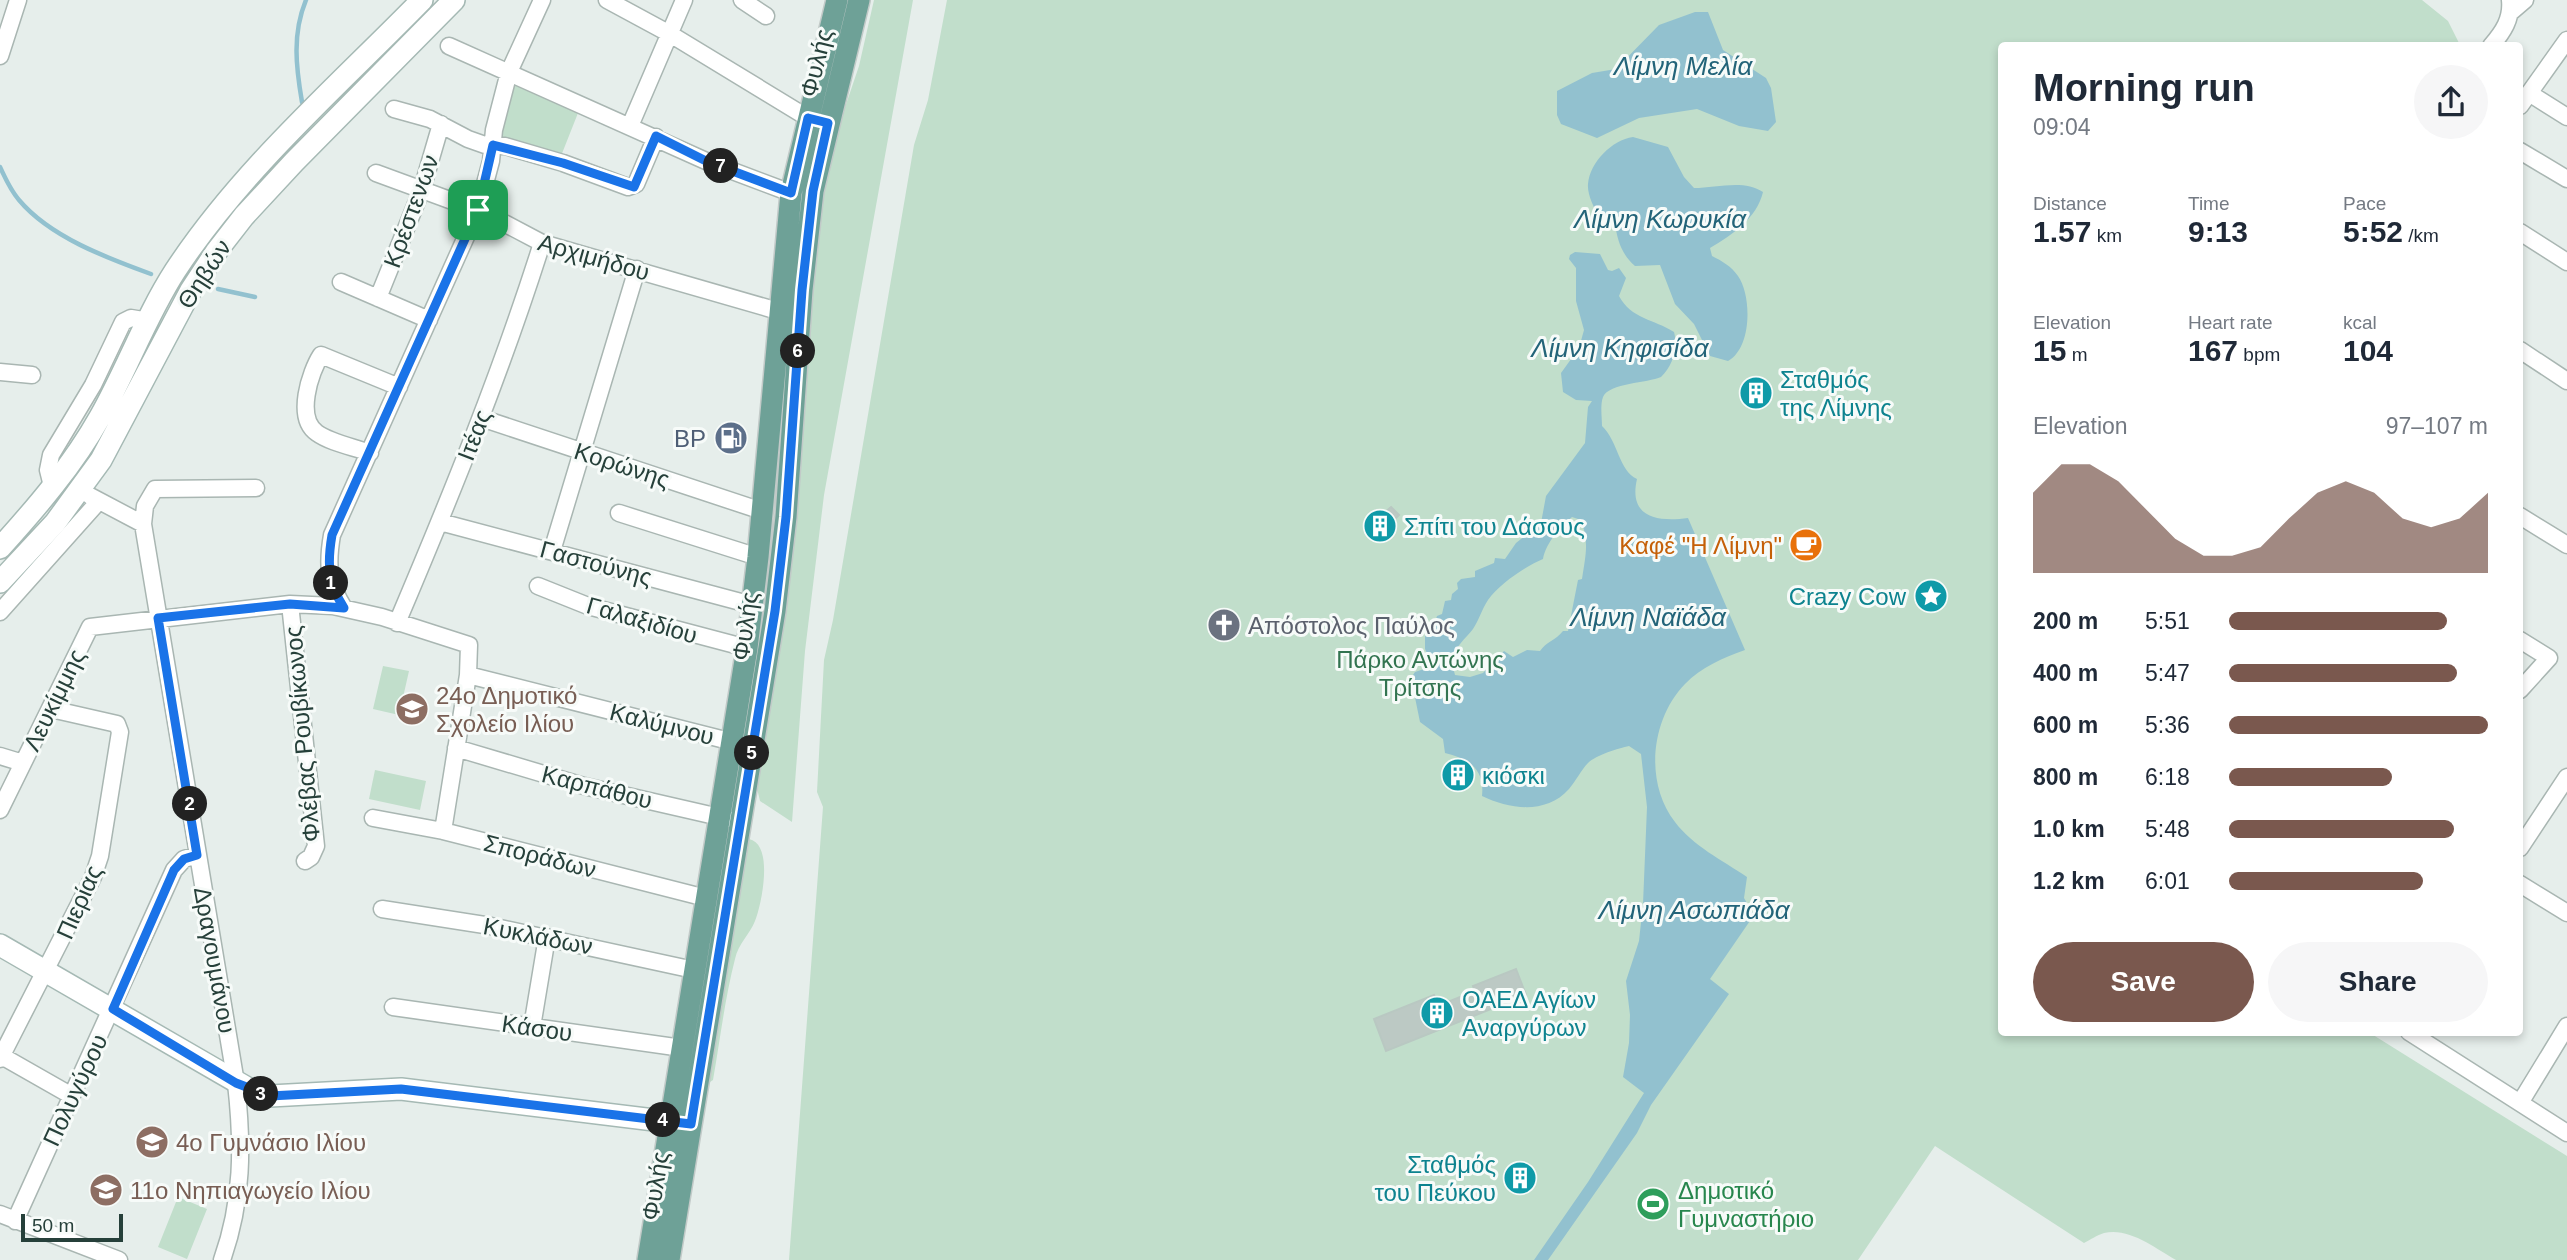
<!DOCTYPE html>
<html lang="en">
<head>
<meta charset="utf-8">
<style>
  body { margin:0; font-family:Helvetica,sans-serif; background:#f6f6f7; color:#1f2937; height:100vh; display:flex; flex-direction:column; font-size:26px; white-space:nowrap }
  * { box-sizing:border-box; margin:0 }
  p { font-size:23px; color:#747a83 }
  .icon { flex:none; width:38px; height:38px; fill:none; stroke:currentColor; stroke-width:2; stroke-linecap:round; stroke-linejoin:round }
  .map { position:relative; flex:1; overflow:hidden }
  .details { position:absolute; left:1998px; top:42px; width:525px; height:994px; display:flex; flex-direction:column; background:#fff; border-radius:7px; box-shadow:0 4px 10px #0003 }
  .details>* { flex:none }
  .scale { position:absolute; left:21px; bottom:18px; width:102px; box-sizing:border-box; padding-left:7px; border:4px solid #26403a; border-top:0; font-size:19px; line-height:24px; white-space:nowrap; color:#26403a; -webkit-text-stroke:5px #f7fbf9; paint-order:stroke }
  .pin { position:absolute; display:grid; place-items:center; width:60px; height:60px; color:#fff; margin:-30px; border-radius:14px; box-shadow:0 4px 10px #0006 }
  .km { position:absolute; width:35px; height:35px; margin:-18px; border-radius:50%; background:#222; color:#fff; font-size:19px; line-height:35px; text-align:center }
  .round { display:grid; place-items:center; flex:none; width:74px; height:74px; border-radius:37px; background:#f6f6f7 }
  .headline { display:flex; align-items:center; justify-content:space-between; height:119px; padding:0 35px }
  h1 { font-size:38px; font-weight:700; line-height:52px }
  .stats { display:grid; grid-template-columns:repeat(3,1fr); gap:10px; height:119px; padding:7px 35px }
  .stats div { display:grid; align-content:center }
  .stats b { font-size:30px; font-weight:700 }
  .stats small { font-size:19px; font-weight:400 }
  .stats p { font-size:19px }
  .chart { height:196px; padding:14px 35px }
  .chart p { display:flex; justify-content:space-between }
  .chart svg { width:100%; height:126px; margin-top:7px; fill:#7a584e; opacity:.7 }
  .primary-button { display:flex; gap:14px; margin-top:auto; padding:14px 35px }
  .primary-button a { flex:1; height:80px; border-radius:42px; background:#7a584e; color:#fff; font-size:28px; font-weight:700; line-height:80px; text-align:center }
  .primary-button a+a { background:#f6f6f7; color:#1f2937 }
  ul { padding:0 35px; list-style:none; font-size:23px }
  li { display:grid; grid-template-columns:112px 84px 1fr; align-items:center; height:52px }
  li i { height:18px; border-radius:9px; background:#7a584e }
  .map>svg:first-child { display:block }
</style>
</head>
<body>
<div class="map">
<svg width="2567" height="1260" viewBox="0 0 2567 1260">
  <rect width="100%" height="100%" fill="#e6eeeb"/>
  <path fill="#c1decb" d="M874 0H913L824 495 805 651 792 822 760 801 756 784 791 571 812 284 823 195 838 128 859 66Z
    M947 0H2422L2448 21 2460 45 2002 46V1032L2370 1033 2567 1156V1260H2176C2155 1248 2129 1227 2104 1233 2097 1235 2090 1240 2084 1243L1935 1146 1858 1260H789L823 807 817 792 824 660 833 620 914 145 928 100Z
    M510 81 577 107 578 113 561 156 499 137Z
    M383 666 409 671 399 715 373 709Z
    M375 770 426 781 420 810 369 799Z
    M749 839C774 844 762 903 755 921 750 934 738 944 735 959 725 998 720 1040 713 1080L707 1084Z
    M178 1197 207 1209 187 1259 158 1247Z"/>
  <path fill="#92c1cf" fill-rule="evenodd" d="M1695 12H1708L1723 50 1766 78 1771 88 1776 122 1768 131 1739 126 1697 109 1639 118 1597 138 1561 124 1557 115V91L1592 73 1616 69 1659 25Z
    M1633 137 1668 147 1684 177 1694 188C1716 188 1744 179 1763 192 1757 218 1732 235 1710 248L1712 256C1722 261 1731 266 1738 276 1752 296 1752 348 1728 361L1710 356 1694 324 1675 304 1660 265 1635 266C1622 255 1617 240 1615 223L1599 217C1594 208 1587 194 1588 184 1590 162 1612 140 1633 137Z
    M1575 252 1600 254 1608 270 1612 271 1619 268 1626 278 1619 296C1631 319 1654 319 1674 332 1678 347 1673 366 1661 377 1648 383 1609 383 1603 397 1600 405 1602 418 1602 426 1618 441 1619 471 1637 479 1628 518 1658 522 1688 518L1745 650C1723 658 1701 667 1685 684 1651 719 1644 782 1675 822 1693 846 1722 860 1747 877L1744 898 1754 915 1710 979 1729 994 1651 1105 1637 1133 1548 1260H1534L1588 1182 1644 1093 1623 1077 1629 1043 1630 1015 1626 981 1639 941 1643 904 1647 807 1641 754 1629 746C1619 748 1596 755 1588 763 1581 770 1576 781 1569 789 1546 815 1509 809 1482 796 1485 768 1468 759 1445 753L1443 739 1420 722 1411 678 1415 672 1424 669 1432 663 1425 649V630L1434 625 1437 616 1442 614 1445 601 1451 600 1452 594 1458 589 1457 583 1461 579 1475 577V571L1494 563 1495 558 1505 559 1516 543 1541 523 1546 496 1585 443 1588 407 1592 401 1576 400 1563 392 1561 373 1579 348 1584 330 1576 301V268L1569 259 1570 255ZM1572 517 1581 520C1589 543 1586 553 1582 579L1578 580 1568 631H1563C1556 640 1546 642 1540 651L1527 650 1513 657 1504 651 1483 673 1470 677 1455 675C1454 669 1450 666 1451 660 1454 648 1466 638 1473 629 1479 620 1482 609 1488 600 1499 584 1526 566 1543 559 1546 543 1560 527 1572 517Z"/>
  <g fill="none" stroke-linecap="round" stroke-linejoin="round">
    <path stroke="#92c1cf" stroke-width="4.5" d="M302 102C296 67 292 34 306 0
      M0 167C5 178 11 191 19 200 50 237 107 258 151 274
      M218 289 255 297"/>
  </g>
  <path fill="#bcc9c4" stroke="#b9c8c2" stroke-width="2" d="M1391 507 1399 515 1380 533 1367 519 1376 510 1382 515Z
    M1516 969 1526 995 1386 1051 1374 1019 1434 995 1438 1006 1475 991 1473 986Z"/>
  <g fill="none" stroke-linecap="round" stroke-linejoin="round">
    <defs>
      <path id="street" d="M607 0 670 34 808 118 817 120
        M742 0 766 16
        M2511 12 2525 0
        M449 46 706 161 791 193
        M2491 46C2503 32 2512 19 2510 0
        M0 56 18 0
        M2529 93 2567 117
        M2520 106 2567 40
        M394 109 430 119 468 139 485 145 505 146 563 163 628 187 636 184 656 137
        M630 126 684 0
        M2520 151 2567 179
        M376 173 485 213 542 243 778 311
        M2520 232 2567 262
        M341 282 429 320
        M378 298 422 189 441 124
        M2520 350 2567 381
        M0 372 32 375
        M481 418 762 511
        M370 453C354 447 331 443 317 433 295 418 310 372 321 355L399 387
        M52 486 48 470 51 455 93 385 123 322 131 318 149 321
        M90 496 143 524
        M619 513 758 557
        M2520 516 2567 545
        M440 522 752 605
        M552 551 637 269
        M538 586 588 606 747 648
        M290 604 316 846 311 857 305 861
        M344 608C328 583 327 564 332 535L478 210 491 161 494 130 509 72 542 0
        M0 612 99 501
        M397 623C450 498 501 373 542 243
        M2520 640 2549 658 2520 690
        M468 675 733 742
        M456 748 584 786 728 819
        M0 756 23 763
        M0 810 90 627 290 604 333 606 382 617 469 645 468 675 443 831
        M373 818 443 831 706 898
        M2520 848 2567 777
        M2520 884 2567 913
        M382 909 491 926 694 970
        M393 1007 682 1048
        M532 1027 547 937
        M2409 1032 2567 1133
        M0 1055 72 1096
        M0 1059 93 877 100 856 120 732 117 724 51 709
        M2520 1103 2567 1026
        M0 1214 119 1260
        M15 1221 174 870 184 859 197 855
        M222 1260C243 1201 243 1145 236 1083L143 524 145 506 155 489 256 488"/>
      <path id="secondary" d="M0 548C37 507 73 465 100 417 127 369 146 316 175 271 242 169 338 86 422 0
        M0 582 55 523 101 460 191 290 216 252 244 216 294 162 454 0
        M0 945 256 1093 270 1096 401 1089 687 1124"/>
      <path id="primary" d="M648 1260 747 648 758 557 791 193 837 0
        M669 1260 775 611 786 517 802 290 813 191 859 0"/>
    </defs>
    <use href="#street" stroke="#a9b6b2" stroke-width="19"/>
    <use href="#secondary" stroke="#a5b9b4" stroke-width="24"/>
    <use href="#primary" stroke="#c2cac8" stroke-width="24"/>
    <use href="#street" stroke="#fff" stroke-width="16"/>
    <use href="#secondary" stroke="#fff" stroke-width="21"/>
    <use href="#primary" stroke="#6ea197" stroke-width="21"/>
  </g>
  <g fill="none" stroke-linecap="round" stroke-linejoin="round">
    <defs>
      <path id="route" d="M808 118 828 123 813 191 802 290 786 517 775 611 691 1124 401 1089 270 1096 236 1083 113 1009 174 870 184 859 197 855 158 618 290 604 344 608C328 583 327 564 332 535L478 210 493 145 563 163 634 187 656 136 706 161 791 193Z"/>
    </defs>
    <use href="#route" stroke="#fff" stroke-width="14"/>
    <use href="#route" stroke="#1a73e8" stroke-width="9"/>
  </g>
  <defs>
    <symbol id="building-disc" viewBox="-11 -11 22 22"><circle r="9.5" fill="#0f9aa8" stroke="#f7fbf9"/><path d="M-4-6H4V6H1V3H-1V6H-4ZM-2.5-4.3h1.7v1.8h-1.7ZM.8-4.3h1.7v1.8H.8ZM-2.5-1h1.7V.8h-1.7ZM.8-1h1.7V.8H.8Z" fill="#fff"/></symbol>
    <symbol id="fuel-disc" viewBox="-11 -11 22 22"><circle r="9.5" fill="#5c6f8a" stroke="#f7fbf9"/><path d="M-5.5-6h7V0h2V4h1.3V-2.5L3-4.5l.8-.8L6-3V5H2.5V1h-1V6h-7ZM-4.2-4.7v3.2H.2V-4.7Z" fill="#fff"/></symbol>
    <symbol id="cafe-disc" viewBox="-11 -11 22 22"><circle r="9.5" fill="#e8710a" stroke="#f7fbf9"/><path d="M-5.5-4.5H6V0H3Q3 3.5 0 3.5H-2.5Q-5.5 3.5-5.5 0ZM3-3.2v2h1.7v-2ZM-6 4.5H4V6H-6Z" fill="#fff"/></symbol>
    <symbol id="sight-disc" viewBox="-11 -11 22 22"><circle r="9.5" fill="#0f9aa8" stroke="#f7fbf9"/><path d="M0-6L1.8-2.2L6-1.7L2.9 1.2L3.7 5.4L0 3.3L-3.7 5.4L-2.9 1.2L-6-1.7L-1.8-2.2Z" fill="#fff"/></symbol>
    <symbol id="church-disc" viewBox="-11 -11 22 22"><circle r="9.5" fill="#6b7280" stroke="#f7fbf9"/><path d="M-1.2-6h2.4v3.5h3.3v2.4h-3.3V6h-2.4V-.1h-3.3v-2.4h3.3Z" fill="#fff"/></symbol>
    <symbol id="school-disc" viewBox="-11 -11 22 22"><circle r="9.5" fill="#8d6e63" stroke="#f7fbf9"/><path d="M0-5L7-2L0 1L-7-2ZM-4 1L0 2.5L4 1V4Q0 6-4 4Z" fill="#fff"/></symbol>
    <symbol id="stadium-disc" viewBox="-11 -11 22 22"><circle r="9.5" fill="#2e9e5b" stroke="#f7fbf9"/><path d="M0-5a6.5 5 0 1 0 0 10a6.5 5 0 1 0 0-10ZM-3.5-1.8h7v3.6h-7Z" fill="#fff"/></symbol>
  </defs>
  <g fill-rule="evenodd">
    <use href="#building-disc" x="1737" y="374" width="38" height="38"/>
    <use href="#fuel-disc" x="712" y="419" width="38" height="38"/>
    <use href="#building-disc" x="1361" y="507" width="38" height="38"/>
    <use href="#cafe-disc" x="1787" y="526" width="38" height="38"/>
    <use href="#sight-disc" x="1912" y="577" width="38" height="38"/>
    <use href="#church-disc" x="1205" y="606" width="38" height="38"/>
    <use href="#school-disc" x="393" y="690" width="38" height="38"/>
    <use href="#building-disc" x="1439" y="756" width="38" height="38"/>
    <use href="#building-disc" x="1418" y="994" width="38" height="38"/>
    <use href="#school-disc" x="133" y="1123" width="38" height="38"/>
    <use href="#building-disc" x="1501" y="1159" width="38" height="38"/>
    <use href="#school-disc" x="87" y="1171" width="38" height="38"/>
    <use href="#stadium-disc" x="1634" y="1185" width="38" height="38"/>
  </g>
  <g text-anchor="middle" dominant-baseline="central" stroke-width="6" stroke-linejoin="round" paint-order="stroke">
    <g font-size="24" fill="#26403a" stroke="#f7fbf9">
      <text transform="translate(816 63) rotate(-76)">Φυλής</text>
      <text transform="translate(411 211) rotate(-70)">Κρέστενων</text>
      <text transform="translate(594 257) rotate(16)">Αρχιμήδου</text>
      <text transform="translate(204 274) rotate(-57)">Θηβών</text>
      <text transform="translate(474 435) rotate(-69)">Ιτέας</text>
      <text transform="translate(622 465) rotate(18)">Κορώνης</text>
      <text transform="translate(596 563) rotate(15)">Γαστούνης</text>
      <text transform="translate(642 620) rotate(16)">Γαλαξιδίου</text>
      <text transform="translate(745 626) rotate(-82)">Φυλής</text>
      <text transform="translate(54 700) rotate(-64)">Λευκίμμης</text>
      <text transform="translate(662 724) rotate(14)">Καλύμνου</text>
      <text transform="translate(302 734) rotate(-95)">Φλέβας Ρουβίκωνος</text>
      <text transform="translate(597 787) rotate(14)">Καρπάθου</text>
      <text transform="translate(540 856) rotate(14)">Σποράδων</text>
      <text transform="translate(79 902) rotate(-66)">Πιερίας</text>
      <text transform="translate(538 936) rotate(11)">Κυκλάδων</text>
      <text transform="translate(215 960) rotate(80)">Δραγουμάνου</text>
      <text transform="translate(537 1028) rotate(8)">Κάσου</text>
      <text transform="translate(75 1090) rotate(-65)">Πολυγύρου</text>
      <text transform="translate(655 1186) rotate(-81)">Φυλής</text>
    </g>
    <g font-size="24" fill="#0d838f" stroke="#f7fbf9" text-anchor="start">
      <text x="1780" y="379">Σταθμός<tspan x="1780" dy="28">της Λίμνης</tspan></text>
      <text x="1404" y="526">Σπίτι του Δάσους</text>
      <text x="1906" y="596" text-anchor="end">Crazy Cow</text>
      <text x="1482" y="775">κιόσκι</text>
      <text x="1462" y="999">ΟΑΕΔ Αγίων<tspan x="1462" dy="28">Αναργύρων</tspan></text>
      <text x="1496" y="1164" text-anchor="end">Σταθμός<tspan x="1496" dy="28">του Πεύκου</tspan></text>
    </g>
    <g font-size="24" fill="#4e5e75" stroke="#f7fbf9" text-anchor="end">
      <text x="706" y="438">BP</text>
    </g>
    <g font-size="24" fill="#c56008" stroke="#f7fbf9" text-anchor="end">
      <text x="1782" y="545">Καφέ "Η Λίμνη"</text>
    </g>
    <g font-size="24" fill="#5b616d" stroke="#f7fbf9" text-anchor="start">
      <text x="1248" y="625">Απόστολος Παύλος</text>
    </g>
    <g font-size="24" fill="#327450" stroke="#f7fbf9">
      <text x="1420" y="659">Πάρκο Αντώνης<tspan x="1420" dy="28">Τρίτσης</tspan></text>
    </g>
    <g font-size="24" fill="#785e54" stroke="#f7fbf9" text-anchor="start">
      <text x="436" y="695">24ο Δημοτικό<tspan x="436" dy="28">Σχολείο Ιλίου</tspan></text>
      <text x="176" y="1142">4ο Γυμνάσιο Ιλίου</text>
      <text x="130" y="1190">11ο Νηπιαγωγείο Ιλίου</text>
    </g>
    <g font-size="24" fill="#27864d" stroke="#f7fbf9" text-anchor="start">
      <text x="1678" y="1190">Δημοτικό<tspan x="1678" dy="28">Γυμναστήριο</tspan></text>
    </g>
    <g font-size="26" font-style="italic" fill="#236479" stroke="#f7fbf9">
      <text x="1683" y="66">Λίμνη Μελία</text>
      <text x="1660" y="219">Λίμνη Κωρυκία</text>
      <text x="1620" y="348">Λίμνη Κηφισίδα</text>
      <text x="1648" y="617">Λίμνη Ναϊάδα</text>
      <text x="1694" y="910">Λίμνη Ασωπιάδα</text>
    </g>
  </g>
</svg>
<div class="scale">50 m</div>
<div class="pin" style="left:478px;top:210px;background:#1e9e55"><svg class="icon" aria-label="arrive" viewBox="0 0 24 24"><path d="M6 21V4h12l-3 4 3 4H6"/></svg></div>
<b class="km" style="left:331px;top:583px">1</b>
<b class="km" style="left:190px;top:804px">2</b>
<b class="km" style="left:261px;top:1094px">3</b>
<b class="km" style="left:663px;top:1120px">4</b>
<b class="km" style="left:752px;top:753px">5</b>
<b class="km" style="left:798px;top:351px">6</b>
<b class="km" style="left:721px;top:166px">7</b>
<section class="details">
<div class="headline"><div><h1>Morning run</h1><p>09:04</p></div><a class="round"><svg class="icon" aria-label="share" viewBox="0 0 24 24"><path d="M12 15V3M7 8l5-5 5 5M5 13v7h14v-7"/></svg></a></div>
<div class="stats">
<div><p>Distance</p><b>1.57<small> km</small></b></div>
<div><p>Time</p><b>9:13</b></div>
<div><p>Pace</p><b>5:52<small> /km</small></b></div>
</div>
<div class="stats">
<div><p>Elevation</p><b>15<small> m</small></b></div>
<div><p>Heart rate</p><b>167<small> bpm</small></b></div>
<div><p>kcal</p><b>104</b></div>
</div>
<div class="chart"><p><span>Elevation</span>97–107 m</p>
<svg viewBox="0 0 160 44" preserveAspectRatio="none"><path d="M0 44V16L10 6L20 6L30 12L40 22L50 32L60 38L70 38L80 35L90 25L100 16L110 12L120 16L130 25L140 28L150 25L160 16V44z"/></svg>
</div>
<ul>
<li><b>200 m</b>5:51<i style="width:84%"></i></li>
<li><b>400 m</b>5:47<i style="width:88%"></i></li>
<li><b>600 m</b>5:36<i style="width:100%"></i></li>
<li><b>800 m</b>6:18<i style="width:63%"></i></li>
<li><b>1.0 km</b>5:48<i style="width:87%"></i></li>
<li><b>1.2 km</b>6:01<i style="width:75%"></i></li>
</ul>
<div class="primary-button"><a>Save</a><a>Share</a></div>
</section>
</div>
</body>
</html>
